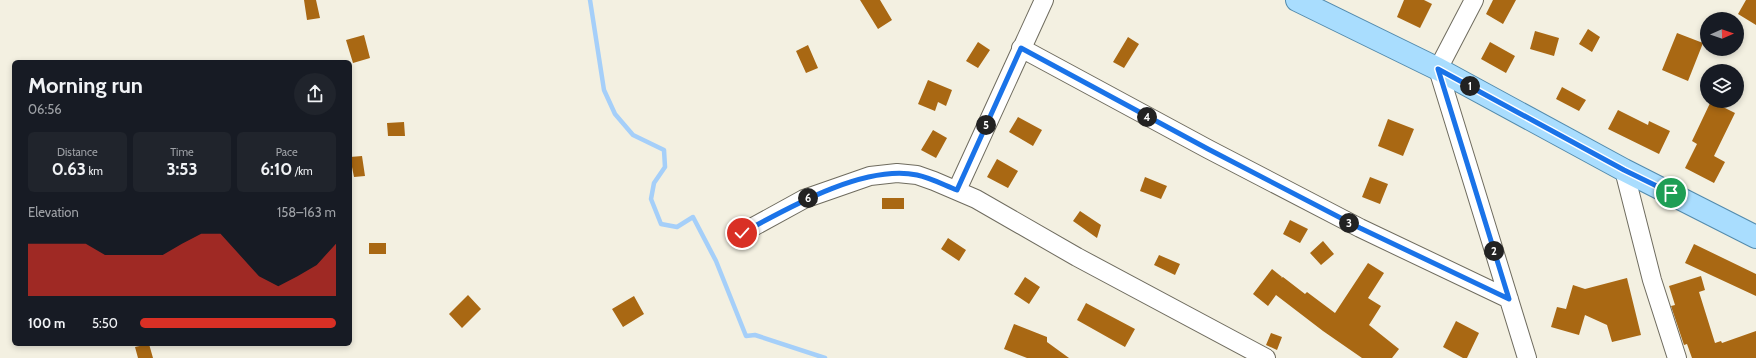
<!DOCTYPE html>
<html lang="en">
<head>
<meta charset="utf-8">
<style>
  body { margin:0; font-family:Cabin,sans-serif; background:#20242c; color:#f1f3f6; height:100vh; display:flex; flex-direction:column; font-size:15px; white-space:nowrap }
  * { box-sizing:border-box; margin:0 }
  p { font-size:13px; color:#9ea1a6 }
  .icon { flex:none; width:22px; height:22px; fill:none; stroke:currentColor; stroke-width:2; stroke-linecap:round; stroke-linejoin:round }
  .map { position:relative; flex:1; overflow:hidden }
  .side { position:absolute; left:12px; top:60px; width:340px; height:286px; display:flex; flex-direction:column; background:#171b24; border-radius:6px; box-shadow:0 2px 6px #0003 }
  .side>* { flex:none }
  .needle { width:26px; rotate:88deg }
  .tools { position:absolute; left:1700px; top:12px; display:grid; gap:8px }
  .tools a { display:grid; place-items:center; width:44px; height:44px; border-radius:50%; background:#171b24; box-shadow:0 2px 6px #0003; font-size:20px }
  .pin { position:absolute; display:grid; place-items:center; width:34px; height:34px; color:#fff; margin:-17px; border:2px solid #fff; border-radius:50%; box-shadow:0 1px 4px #0007 }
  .km { position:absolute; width:20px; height:20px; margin:-10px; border-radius:50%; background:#222; color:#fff; font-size:11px; line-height:20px; text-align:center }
  .round { display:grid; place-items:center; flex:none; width:42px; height:42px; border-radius:21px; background:#20242c }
  .head { display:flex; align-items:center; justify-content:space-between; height:68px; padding:0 16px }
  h1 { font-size:22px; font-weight:700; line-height:30px }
  .metrics { display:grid; grid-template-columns:repeat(3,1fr); gap:6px; height:68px; padding:4px 16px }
  .metrics div { display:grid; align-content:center; border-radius:6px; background:#20242c; text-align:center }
  .metrics b { font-size:17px; font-weight:700 }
  .metrics small { font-size:11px; font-weight:400 }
  .metrics p { font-size:11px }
  .chart { height:112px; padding:8px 16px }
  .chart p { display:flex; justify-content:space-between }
  .chart svg { width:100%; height:72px; margin-top:4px; fill:#d93025; opacity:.7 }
  ul { padding:0 16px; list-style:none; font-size:13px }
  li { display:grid; grid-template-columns:64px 48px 1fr; align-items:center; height:30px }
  li i { height:10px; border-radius:5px; background:#d93025 }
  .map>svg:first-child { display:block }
</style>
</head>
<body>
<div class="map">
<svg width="1756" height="358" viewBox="0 0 1756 358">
  <rect width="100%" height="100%" fill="#f3f0e1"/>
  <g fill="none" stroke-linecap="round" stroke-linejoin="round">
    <path stroke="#a5cff9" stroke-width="4.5" d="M590 0 604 90 615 114 633 135 664 150 665 167 654 183 651 199 661 224 677 227 693 217 716 261 746 336 755 335 825 358"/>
  </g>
  <path fill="#a96813" d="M304 0H316L320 18 307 20Z
    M860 0H880L892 20 878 29Z
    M1404 0H1424L1432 4 1420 28 1397 17Z
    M1493 0H1516L1503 24 1486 14Z
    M1746 0H1756V25L1738 14Z
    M1588 29 1600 37 1592 52 1579 44Z
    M1535 31 1559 38 1554 56 1530 49Z
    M1677 33 1703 43 1688 81 1662 70Z
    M364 35 370 58 353 63 346 40Z
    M1128 37 1139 44 1124 68 1113 62Z
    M978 42 990 50 978 68 966 61Z
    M1490 42 1515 56 1506 73 1481 59Z
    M808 45 818 68 806 73 796 51Z
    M928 80 952 90 946 106 938 102 935 111 918 104Z
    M1562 87 1586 100 1579 111 1556 99Z
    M1711 101 1735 113 1714 156 1725 162 1714 183 1685 168 1697 144 1692 141Z
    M1618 110 1648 125 1649 121 1670 131 1659 154 1608 129Z
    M1018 117 1042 130 1033 146 1009 132Z
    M1388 119 1414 129 1403 156 1378 146Z
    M404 122 405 136H388L387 123Z
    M933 130 947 138 936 158 921 150Z
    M362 156 365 176 354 177 350 157Z
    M997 159 1018 171 1008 188 987 177Z
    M1145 177 1167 186 1161 199 1140 191Z
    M1370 177 1388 184 1380 204 1362 197Z
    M882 198H904V209H882Z
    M1080 211 1101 225 1097 238 1073 221Z
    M1290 220 1308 229 1300 243 1283 234Z
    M948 238 966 250 959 261 941 249Z
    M1323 241 1334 254 1321 265 1310 253Z
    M369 243H386V254H369Z
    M1694 244 1756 274V296L1685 263Z
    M1159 255 1180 264 1175 275 1154 265Z
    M1368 263 1384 273 1368 298 1381 306 1369 325 1399 349 1392 358H1362L1323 331 1276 295 1268 306 1253 294 1272 269 1282 277 1281 278 1283 277 1305 294 1307 292 1335 313Z
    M1701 276 1705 290 1699 292 1715 343 1721 341 1722 343 1756 331V358H1692L1687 344 1684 345 1671 306 1675 305 1669 286Z
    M1025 277 1040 287 1029 304 1014 294Z
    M1627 278 1641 335 1612 342 1607 325 1585 315 1579 335 1551 327 1557 307 1566 309 1573 285 1585 289Z
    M468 295 481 309 462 328 449 314Z
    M634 296 644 314 623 327 612 309Z
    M1086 303 1135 329 1125 347 1077 320Z
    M1456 321 1479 333 1467 358H1463L1443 347Z
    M1014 324 1047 337V342L1069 358H1027L1004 349Z
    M1271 333 1282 337 1277 350 1266 345Z
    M149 344 153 358H138L135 347Z"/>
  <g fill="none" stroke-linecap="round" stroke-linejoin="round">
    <defs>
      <path id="minor" d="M1474 0 1438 69 1527 358
        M1021 48 1208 149 1360 228 1509 299
        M1624 170 1652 280 1677 358
        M957 190 1044 0
        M742 233 804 199 870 176 897 173 917 175 934 181 976 199 1077 257 1266 358"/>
      <path id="primary" d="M1297 0 1438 69 1624 170 1756 237"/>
    </defs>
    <use href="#minor" stroke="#6f6c5f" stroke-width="20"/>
    <use href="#primary" stroke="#538bad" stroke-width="24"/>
    <use href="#minor" stroke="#fff" stroke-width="18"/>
    <use href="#primary" stroke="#a9ddfe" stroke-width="22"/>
  </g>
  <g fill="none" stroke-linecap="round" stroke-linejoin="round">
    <defs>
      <path id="route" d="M742 233C788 208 864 164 917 175 931 178 944 185 957 190L1021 48 1208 149 1360 228 1509 299 1438 69 1624 170 1671 193"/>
    </defs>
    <use href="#route" stroke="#fff" stroke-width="8"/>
    <use href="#route" stroke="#1a73e8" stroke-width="5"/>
  </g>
</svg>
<div class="tools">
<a><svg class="needle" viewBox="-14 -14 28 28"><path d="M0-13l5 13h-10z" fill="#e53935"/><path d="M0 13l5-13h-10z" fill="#9ea1a6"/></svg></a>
<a><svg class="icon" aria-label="layers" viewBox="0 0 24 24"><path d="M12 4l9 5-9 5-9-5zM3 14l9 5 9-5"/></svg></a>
</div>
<div class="pin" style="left:1671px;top:193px;background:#1e9e55"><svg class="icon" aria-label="arrive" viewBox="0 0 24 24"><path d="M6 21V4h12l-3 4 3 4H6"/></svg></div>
<div class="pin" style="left:742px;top:233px;background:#d93025"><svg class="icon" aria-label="check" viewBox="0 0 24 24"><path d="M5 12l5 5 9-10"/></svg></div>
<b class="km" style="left:1470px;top:86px">1</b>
<b class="km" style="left:1494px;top:251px">2</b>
<b class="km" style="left:1349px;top:223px">3</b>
<b class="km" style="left:1147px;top:117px">4</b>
<b class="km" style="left:986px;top:125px">5</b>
<b class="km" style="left:808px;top:198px">6</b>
<section class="side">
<div class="head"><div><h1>Morning run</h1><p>06:56</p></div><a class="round"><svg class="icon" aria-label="share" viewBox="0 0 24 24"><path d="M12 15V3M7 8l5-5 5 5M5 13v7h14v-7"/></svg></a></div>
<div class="metrics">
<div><p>Distance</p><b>0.63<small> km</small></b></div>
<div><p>Time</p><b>3:53</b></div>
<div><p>Pace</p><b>6:10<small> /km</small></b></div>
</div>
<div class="chart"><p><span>Elevation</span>158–163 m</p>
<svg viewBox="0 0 160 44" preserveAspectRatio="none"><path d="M0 44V12L10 12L20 12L30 12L40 19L50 19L60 19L70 19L80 12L90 6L100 6L110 19L120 32L130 38L140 32L150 25L160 12V44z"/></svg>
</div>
<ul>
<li><b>100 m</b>5:50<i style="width:100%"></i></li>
</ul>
</section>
</div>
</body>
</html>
